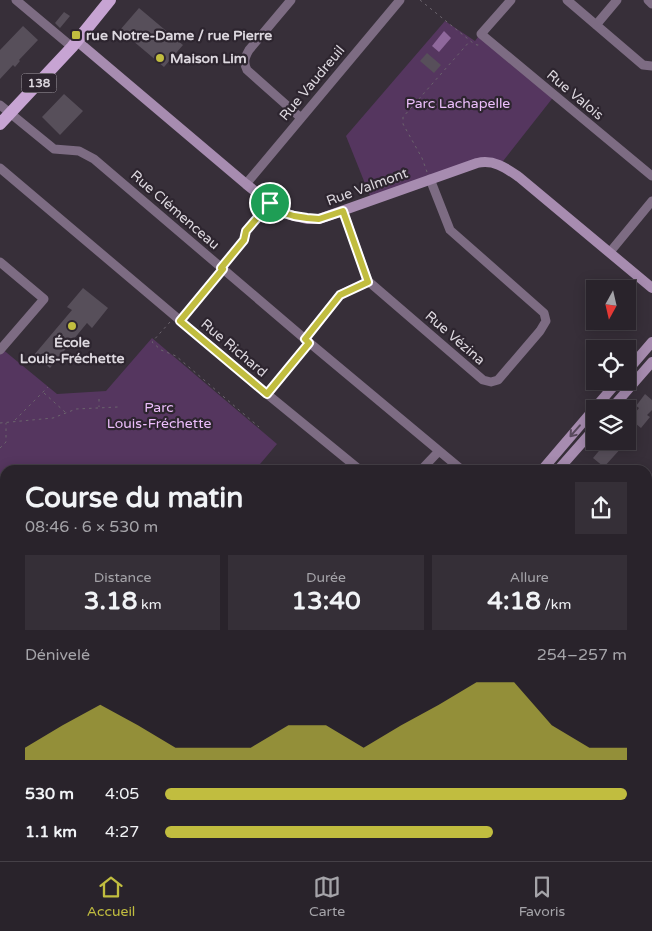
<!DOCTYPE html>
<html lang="fr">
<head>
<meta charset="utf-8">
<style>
  body { margin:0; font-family:"Varela Round",sans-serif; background:#352f37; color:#f1f3f6; height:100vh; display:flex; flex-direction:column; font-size:19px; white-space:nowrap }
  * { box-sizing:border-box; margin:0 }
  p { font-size:16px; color:#a5a4a9 }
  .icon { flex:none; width:28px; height:28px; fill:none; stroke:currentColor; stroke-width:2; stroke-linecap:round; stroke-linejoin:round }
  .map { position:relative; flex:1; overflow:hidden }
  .side { position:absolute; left:0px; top:465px; width:652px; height:396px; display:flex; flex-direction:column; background:#29232b; border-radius:15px 15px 0 0; box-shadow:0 2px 12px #0003,0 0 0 1px #454047 }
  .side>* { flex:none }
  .needle { width:32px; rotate:188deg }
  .fabs { position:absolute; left:586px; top:280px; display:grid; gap:10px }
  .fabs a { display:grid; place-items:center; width:50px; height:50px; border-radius:0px; background:#29232b; box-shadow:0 2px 12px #0003,0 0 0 1px #454047; font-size:25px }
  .pin { position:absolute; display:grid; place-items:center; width:42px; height:42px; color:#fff; margin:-21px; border:2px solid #fff; border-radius:50%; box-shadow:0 1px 5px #0007 }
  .round { display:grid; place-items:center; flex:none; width:52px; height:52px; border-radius:0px; background:#352f37 }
  .summary { display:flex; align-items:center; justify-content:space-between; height:85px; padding:0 25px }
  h1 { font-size:28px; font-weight:800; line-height:38px }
  .metrics { display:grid; grid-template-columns:repeat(3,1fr); gap:8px; height:85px; padding:5px 25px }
  .metrics div { display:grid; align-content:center; border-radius:0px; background:#352f37; text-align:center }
  .metrics b { font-size:25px; font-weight:800 }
  .metrics small { font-size:14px; font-weight:400 }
  .metrics p { font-size:14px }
  .chart { height:140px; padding:10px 25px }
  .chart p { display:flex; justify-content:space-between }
  .chart svg { width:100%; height:90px; margin-top:5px; fill:#c1bd3f; opacity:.7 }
  ul { padding:0 25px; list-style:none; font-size:16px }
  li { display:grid; grid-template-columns:80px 60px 1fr; align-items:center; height:38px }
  li i { height:12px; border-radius:6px; background:#c1bd3f }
  .menu { display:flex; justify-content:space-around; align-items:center; height:70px; border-top:1px solid #454047; background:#29232b; font-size:14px; color:#a5a4a9 }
  .menu a { display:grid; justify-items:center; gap:2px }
  .menu .current { color:#c1bd3f }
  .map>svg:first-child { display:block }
</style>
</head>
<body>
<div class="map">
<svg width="652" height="861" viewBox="0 0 652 861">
  <rect width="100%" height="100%" fill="#372f39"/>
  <path fill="#55365f" d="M445 21 475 41 480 34 555 95 500 165 492 162 372 201 346 136Z
    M152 338 277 444 255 470H5V499L0 495V349L1 348 57 394 106 391Z"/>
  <path fill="#8f689c" d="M444 31 451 38 439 52 432 46Z"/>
  <path fill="#574f5a" d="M139 8 183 45 164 67 120 30Z
    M64 12 70 16 60 28 55 23Z
    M23 26 38 40 19 60 20 61 15 67 13 65 0 79V50Z
    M427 53 441 65 434 73 420 61Z
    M64 94 83 111 60 135 42 117Z
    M83 288 108 308 92 328 87 323 50 368 34 355 72 310 67 307Z
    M645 394 652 400V410L647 415 650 417 641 428 630 419 639 408 636 406Z
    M609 441H617L623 446 604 467 593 458 603 446 604 447Z"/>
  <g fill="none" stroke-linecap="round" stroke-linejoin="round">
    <path stroke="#6b646d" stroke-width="1" stroke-dasharray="2.5 4" stroke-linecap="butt" d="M420 0 473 43 477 45H481
      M427 172 422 158 403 124V117L470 41
      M226 261 244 240 246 231 265 209
      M185 314 218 275
      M170 322 152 342 161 350 176 356 259 427
      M44 393 65 412
      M99 399V407
      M15 420 48 387
      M0 423 53 418 76 409 118 407
      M0 448 6 442V423
      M648 529 652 523"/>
    <path stroke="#7d6c83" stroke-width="9" d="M16 0 72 47
      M291 0 249 50C245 57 243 62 247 70L301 118
      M511 0 481 34 652 176
      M567 0 643 65 652 66
      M648 0 652 4
      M596 25 617 0
      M0 105 54 149 79 151 94 159 305 339 462 470
      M0 168 267 394 360 470
      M246 184 400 0
      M343 211 368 281 483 380 491 382 498 380 540 331 546 321 544 313 450 230 430 179
      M610 252 652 201
      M0 262 44 299 0 350
      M305 339 340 295 368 281
      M267 394 309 343
      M421 470 439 451
      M0 495 5 499
      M648 582 652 585
      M0 655 5 649
      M0 783 5 777
      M648 787 652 781
      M648 805 652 809
      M90 856 95 861
      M303 856 309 861
      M443 856 449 861
      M577 856 582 861
      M41 861 45 856
      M351 861 355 856"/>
    <path stroke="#a78cb0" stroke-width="10" d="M77 41 246 184 281 212 294 216 307 219H319L477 163C494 159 506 168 519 177L652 288
      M628 370 652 342
      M611 409 652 362
      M542 470 618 381
      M558 470 595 428
      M206 861 210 856
      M224 861 228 856"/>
    <path stroke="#c7a4d3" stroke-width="12" d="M0 124 72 47 110 0"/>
  </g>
  <defs><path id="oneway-shaft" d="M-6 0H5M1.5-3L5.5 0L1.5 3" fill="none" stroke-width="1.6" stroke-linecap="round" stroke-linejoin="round" transform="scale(1.25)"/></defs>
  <use stroke="#58495c" href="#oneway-shaft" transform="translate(575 431) rotate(131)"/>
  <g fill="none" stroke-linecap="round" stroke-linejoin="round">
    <defs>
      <path id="route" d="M270 203 281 212 294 216 307 218 319 219 343 211 368 282 340 295 305 339 309 343 267 394 180 321 223 269 221 268 244 240 246 231Z"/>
    </defs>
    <use href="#route" stroke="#fff" stroke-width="10"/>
    <use href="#route" stroke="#c1bd3f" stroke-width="6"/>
  </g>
  <g fill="#c1bd3f" stroke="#2d252f" stroke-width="2">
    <rect x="71" y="30" width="10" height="10" rx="2.5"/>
    <circle cx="160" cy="58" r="5"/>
    <circle cx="72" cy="326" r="5"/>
  </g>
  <g text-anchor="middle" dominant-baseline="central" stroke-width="4.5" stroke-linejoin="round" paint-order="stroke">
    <rect fill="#2d252f" stroke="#a8a2aa" stroke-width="1" x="21.5" y="73.5" width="35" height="19" rx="4"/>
    <g font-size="12" font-weight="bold" fill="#ddd8df">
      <text x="39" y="83">138</text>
    </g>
    <g font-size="14" font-weight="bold" fill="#ddd8df" stroke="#2d252f" text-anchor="start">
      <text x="86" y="35">rue Notre-Dame / rue Pierre</text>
      <text x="170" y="58">Maison Lim</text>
      <text x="72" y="342" text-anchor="middle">École<tspan x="72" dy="16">Louis-Fréchette</tspan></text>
    </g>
    <g font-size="14" fill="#ddd8df" stroke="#2d252f">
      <text transform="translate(312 83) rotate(-50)">Rue Vaudreuil</text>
      <text transform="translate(575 95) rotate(40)">Rue Valois</text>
      <text transform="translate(367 187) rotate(-20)">Rue Valmont</text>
      <text transform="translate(175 210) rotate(41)">Rue Clémenceau</text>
      <text transform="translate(455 338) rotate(41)">Rue Vézina</text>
      <text transform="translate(234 348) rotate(40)">Rue Richard</text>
    </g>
    <g font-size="14" fill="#ecbefb" stroke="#2d252f">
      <text x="458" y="103">Parc Lachapelle</text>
      <text x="159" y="407">Parc<tspan x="159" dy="16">Louis-Fréchette</tspan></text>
    </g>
  </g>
</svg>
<div class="fabs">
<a><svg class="needle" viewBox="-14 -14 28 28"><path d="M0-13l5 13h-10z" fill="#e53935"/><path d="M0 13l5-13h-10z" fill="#a5a4a9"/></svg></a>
<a><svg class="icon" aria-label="locate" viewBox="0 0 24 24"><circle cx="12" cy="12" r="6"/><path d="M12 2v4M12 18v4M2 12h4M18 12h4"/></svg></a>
<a><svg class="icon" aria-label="layers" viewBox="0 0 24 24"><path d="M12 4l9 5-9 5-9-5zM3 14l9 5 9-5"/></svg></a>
</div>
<div class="pin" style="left:270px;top:203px;background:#1e9e55"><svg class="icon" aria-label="arrive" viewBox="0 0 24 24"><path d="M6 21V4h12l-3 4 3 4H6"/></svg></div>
<section class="side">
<div class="summary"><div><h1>Course du matin</h1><p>08:46 · 6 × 530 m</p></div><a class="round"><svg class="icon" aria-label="share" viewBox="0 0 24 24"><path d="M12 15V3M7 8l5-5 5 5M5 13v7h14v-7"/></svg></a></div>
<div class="metrics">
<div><p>Distance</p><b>3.18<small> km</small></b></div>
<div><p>Durée</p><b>13:40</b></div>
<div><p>Allure</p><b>4:18<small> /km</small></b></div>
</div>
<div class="chart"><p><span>Dénivelé</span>254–257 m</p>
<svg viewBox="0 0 160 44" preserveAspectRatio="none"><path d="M0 44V38L10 27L20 17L30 27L40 38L50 38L60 38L70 27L80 27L90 38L100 27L110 17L120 6L130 6L140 27L150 38L160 38V44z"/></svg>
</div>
<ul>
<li><b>530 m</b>4:05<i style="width:100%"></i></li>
<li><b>1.1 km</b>4:27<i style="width:71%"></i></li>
</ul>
</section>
</div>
<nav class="menu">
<a class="current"><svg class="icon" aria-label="home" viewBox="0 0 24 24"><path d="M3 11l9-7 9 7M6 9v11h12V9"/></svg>Accueil</a>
<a><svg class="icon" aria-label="map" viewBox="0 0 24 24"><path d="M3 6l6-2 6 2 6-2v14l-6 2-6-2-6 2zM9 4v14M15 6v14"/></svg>Carte</a>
<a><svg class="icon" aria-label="saved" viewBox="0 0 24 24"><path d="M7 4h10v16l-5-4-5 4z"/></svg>Favoris</a>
</nav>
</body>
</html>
